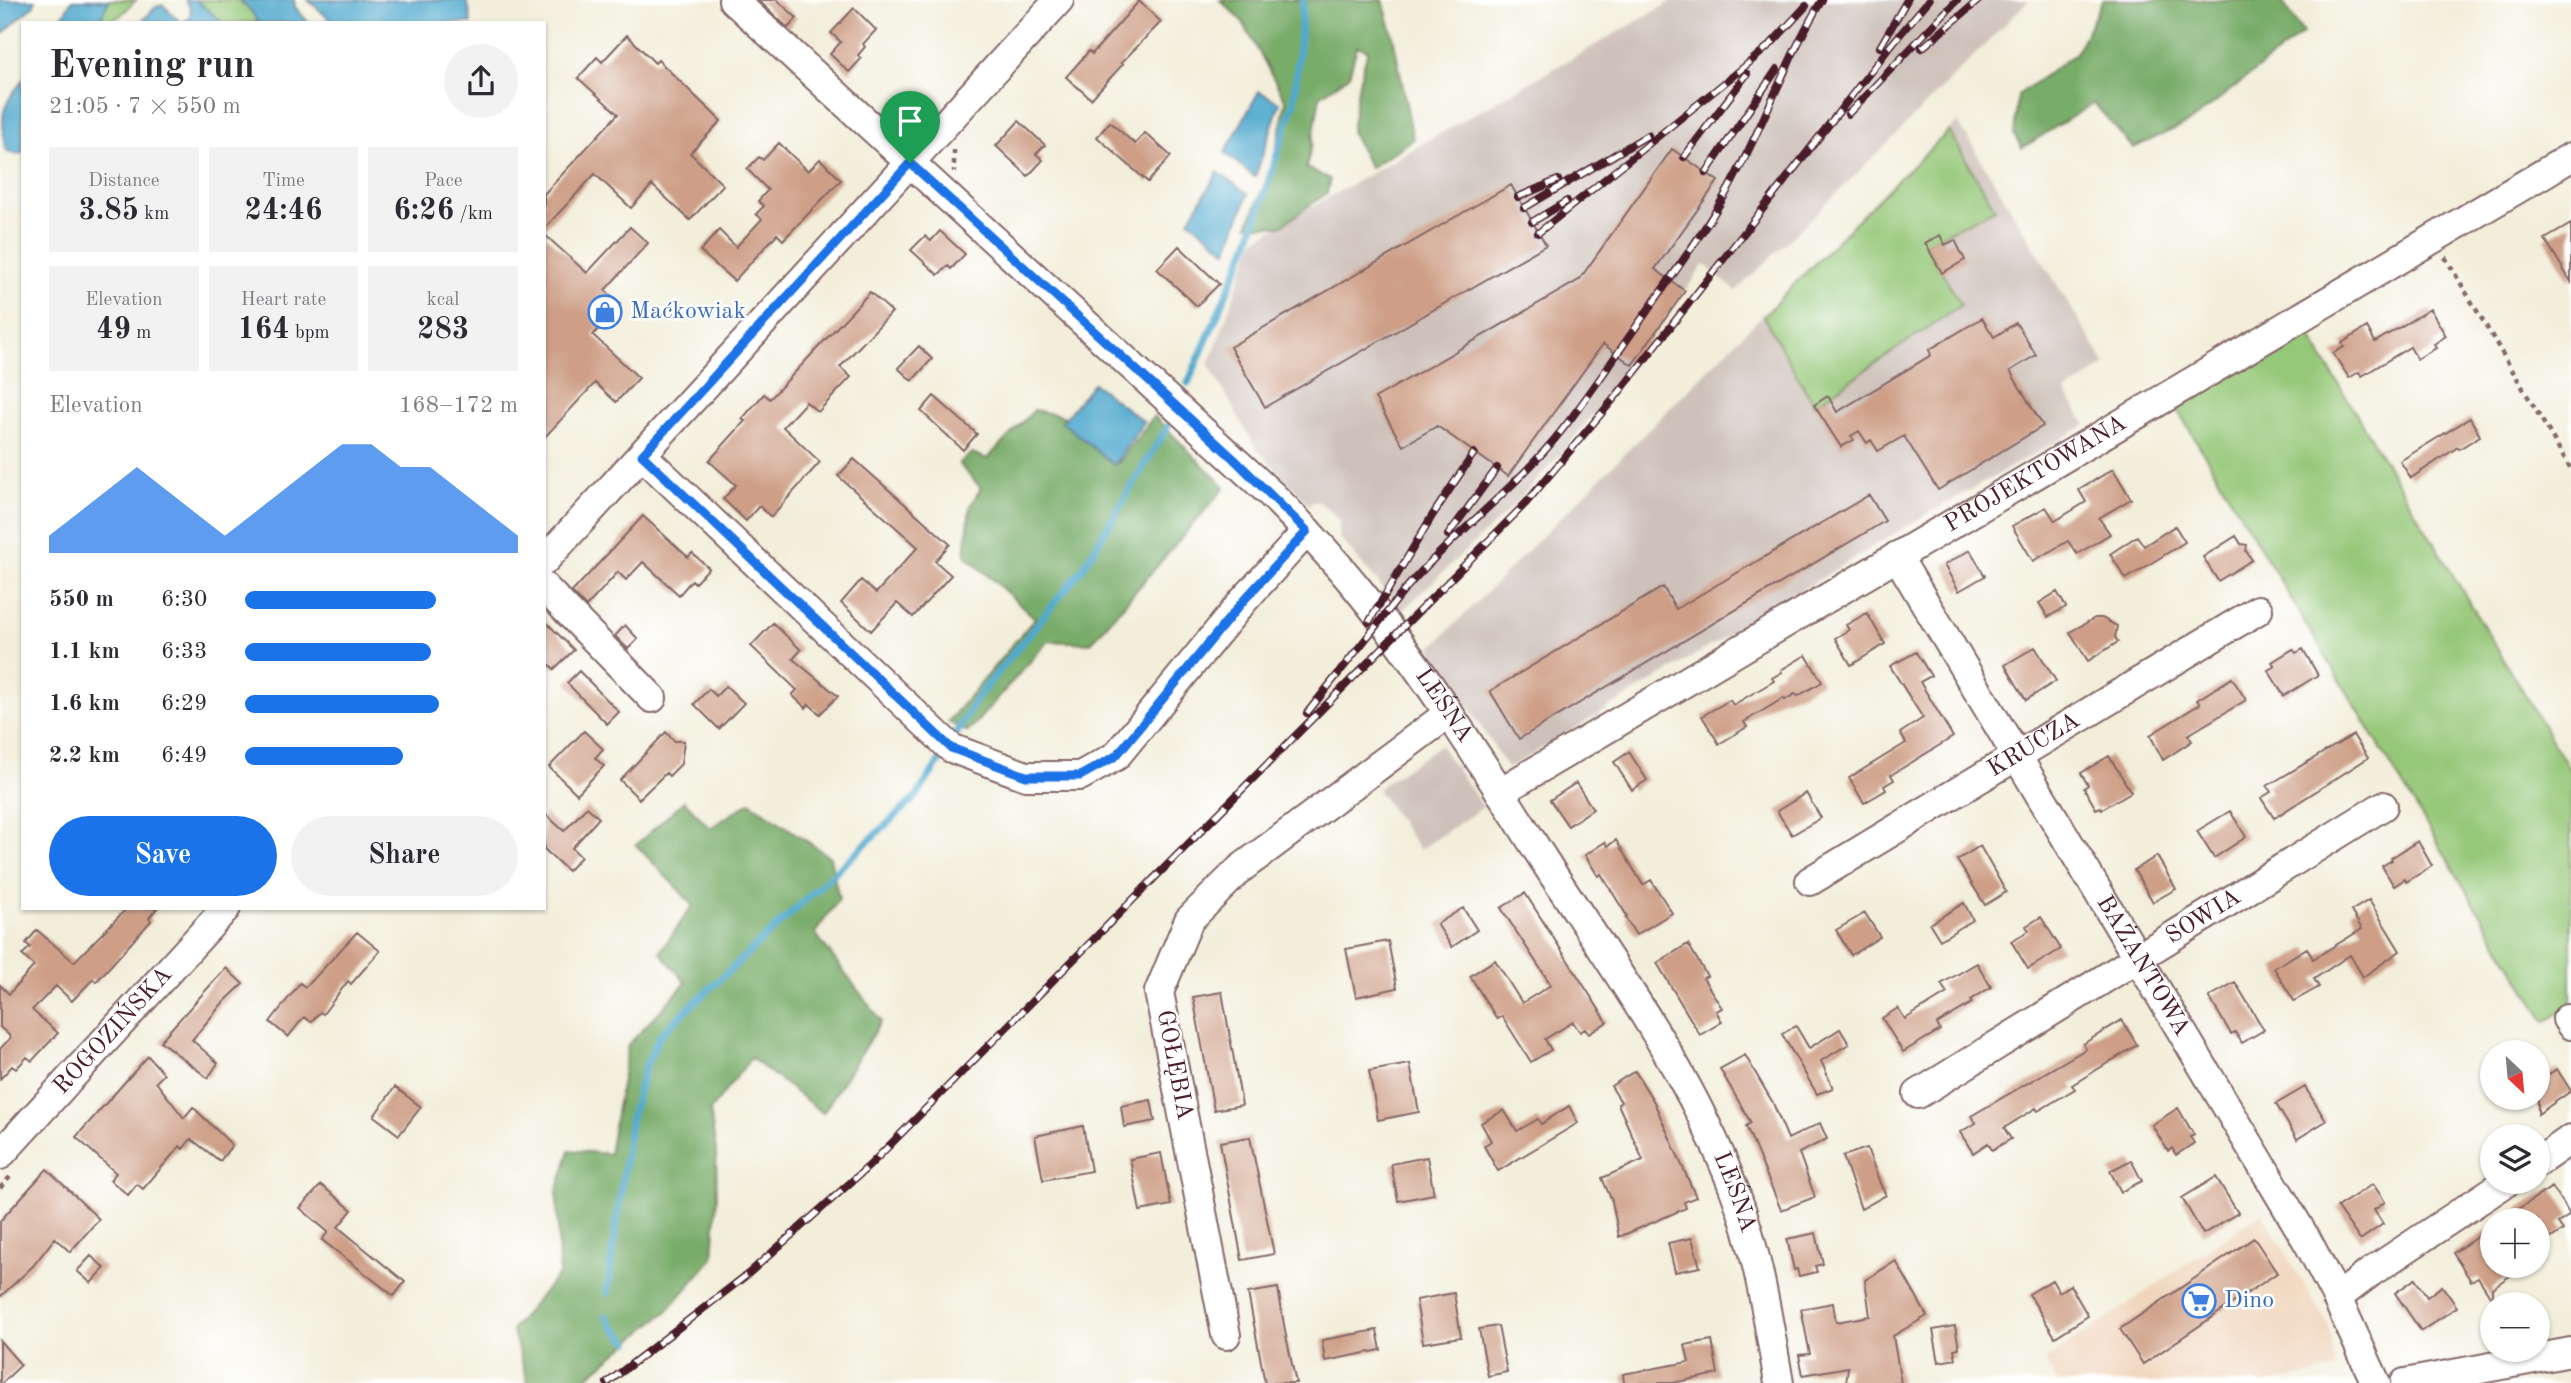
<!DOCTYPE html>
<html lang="en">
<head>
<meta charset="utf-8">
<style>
  body { margin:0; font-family:"Old Standard TT",serif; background:#f2f2f3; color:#2b2b33; height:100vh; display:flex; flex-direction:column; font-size:26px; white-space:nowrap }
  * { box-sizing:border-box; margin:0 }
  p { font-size:23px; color:#7c7c81 }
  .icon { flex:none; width:38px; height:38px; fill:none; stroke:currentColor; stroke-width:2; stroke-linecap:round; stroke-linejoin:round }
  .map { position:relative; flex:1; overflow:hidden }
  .details { position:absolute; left:21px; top:21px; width:525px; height:889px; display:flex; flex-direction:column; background:#fff; border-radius:0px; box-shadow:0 2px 5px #0004 }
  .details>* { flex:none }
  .needle { width:46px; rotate:154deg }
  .controls { position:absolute; left:2480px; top:1040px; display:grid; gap:14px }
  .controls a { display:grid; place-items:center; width:70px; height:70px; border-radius:50%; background:#fff; box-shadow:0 2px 5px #0004; font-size:35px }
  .pin { position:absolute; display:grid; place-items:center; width:60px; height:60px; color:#fff; margin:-72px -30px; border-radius:50% 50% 50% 0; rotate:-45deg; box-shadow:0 0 7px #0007 }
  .pin .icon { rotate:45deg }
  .round { display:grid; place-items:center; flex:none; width:74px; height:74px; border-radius:37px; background:#f2f2f3 }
  .headline { display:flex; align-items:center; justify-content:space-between; height:119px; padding:0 28px }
  h1 { font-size:38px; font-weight:700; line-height:52px }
  .figures { display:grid; grid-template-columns:repeat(3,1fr); gap:10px; height:119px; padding:7px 28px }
  .figures div { display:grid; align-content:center; border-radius:0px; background:#f2f2f3; text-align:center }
  .figures b { font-size:30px; font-weight:700 }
  .figures small { font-size:19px; font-weight:400 }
  .figures p { font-size:19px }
  .chart { height:196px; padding:14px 28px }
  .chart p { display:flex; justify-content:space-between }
  .chart svg { width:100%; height:126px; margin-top:7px; fill:#1a73e8; opacity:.7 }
  .cta { display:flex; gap:14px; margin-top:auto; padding:14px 28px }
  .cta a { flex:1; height:80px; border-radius:42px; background:#1a73e8; color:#fff; font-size:28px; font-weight:700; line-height:80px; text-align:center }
  .cta a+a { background:#f2f2f3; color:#2b2b33 }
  ul { padding:0 28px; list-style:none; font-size:23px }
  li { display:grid; grid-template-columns:112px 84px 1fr; align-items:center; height:52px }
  li i { height:18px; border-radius:9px; background:#1a73e8 }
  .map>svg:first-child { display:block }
</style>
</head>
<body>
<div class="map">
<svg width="2571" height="1383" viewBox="0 0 2571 1383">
  <rect width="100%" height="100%" fill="#fff"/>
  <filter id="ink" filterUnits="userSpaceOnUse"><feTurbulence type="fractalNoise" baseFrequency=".0143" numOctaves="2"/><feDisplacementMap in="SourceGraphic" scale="14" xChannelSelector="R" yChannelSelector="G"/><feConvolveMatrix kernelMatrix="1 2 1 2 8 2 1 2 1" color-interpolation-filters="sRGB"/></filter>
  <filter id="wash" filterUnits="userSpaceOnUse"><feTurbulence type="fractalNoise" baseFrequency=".00686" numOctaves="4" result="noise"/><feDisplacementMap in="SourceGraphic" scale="28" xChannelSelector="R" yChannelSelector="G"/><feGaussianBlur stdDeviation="1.57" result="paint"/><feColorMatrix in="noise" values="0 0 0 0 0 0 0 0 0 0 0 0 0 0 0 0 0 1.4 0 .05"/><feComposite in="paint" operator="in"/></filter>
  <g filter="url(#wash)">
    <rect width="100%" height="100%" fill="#f2eeda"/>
    <path fill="#f0d5bc" d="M2262 1213 2329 1326 2337 1369 2267 1383H2058L2045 1360Z"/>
    <path fill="#cec1b9" d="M1674 0H2029L1859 172 1736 291 1704 264 1625 375 1559 456 1507 512 1402 611 1339 537V520L1324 505 1322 506 1321 502H1311L1310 506 1256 448 1209 365 1254 240Z
      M1958 122 2106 365 2065 392 2086 425 1920 518 1508 769 1431 648 1890 187Z
      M1440 745 1483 807 1420 850 1377 789Z"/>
    <path fill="#96c879" stroke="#707452" stroke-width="2" d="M109 0H136L120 16 106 23 101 17Z
      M196 0H239L252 12 259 22 223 23Z
      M1949 131 1995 209 1925 243 1961 305 1814 405 1763 316 1890 187Z
      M2306 330 2571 772V1004L2545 1022 2176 407Z"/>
    <path fill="#78ac69" stroke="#61664a" stroke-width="2" d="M1220 0H1383L1393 36 1413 139 1370 168 1351 131 1359 82 1368 50 1357 46 1349 76 1320 96 1312 144 1306 168 1330 179 1327 193 1281 226 1248 225 1273 165 1286 101 1242 21Z
      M2103 0H2281L2303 33 2190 122 2133 148 2094 103 2022 148 2014 134 2018 95 2076 53Z
      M1034 410 1063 416 1118 463 1154 416 1225 487 1091 643 1048 641 968 732 948 722 1035 618 965 555 970 506 981 488 959 464 972 453 987 459Z
      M684 801 710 828 750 802 830 857 839 899 815 933 881 1021 823 1113 751 1058 710 1111 716 1150 717 1198 713 1258 667 1311 580 1383H528L512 1329 559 1274 557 1192 570 1150 609 1154 628 1045 686 983 660 952 693 905 636 845Z"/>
    <path fill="#50a9cd" stroke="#4d647c" stroke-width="2" d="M0 0H35L34 5 0 36Z
      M72 0H109L101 17 106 23H59Z
      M185 0H196L223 23H181L190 18C192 10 190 6 185 0Z
      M239 0H294L295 7 309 23H258L252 12Z
      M308 0H465L469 8 471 23H334Z
      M163 5 181 23H140L156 7Z
      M23 79V153L13 154 5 149C0 112 2 107 23 79Z
      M1259 91 1280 103 1255 177 1225 153Z
      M1218 172 1248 194 1227 251 1189 220Z
      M1093 383 1144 422 1114 465 1062 422Z"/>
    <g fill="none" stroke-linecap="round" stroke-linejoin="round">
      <path stroke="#50a9cd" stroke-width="7" d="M1188 383 1248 244 1294 102 1303 0
        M956 734 976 699 1083 568 1169 424
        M607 1293 631 1117 645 1067 661 1034 916 797 942 757
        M606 1316 613 1327 629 1342"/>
    </g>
    <g id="blocks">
      <path fill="#ce9f86" d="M758 0H777L797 18 788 28Z
        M1139 1 1161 22 1121 63 1123 64 1091 99 1066 77 1089 51 1092 54Z
        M854 8 876 30 863 44 865 47 858 55 861 59 849 72 830 54 841 42 831 33Z
        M627 35 655 63 658 60 721 121 690 153 723 185 690 220 652 185 631 208 595 174 544 229V194L618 114 578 78 597 57 602 62Z
        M1019 121 1045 145 1036 154 1043 160 1028 176 996 146Z
        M1110 122 1135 144 1145 133 1171 156 1148 182 1097 137Z
        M779 143 808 171 820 159 841 180 783 240 777 234 734 281 700 251 719 230 736 247 762 219 756 214 764 206 758 201 768 190 747 169 759 157 763 160Z
        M1672 149 1718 181 1655 269 1685 291 1632 365 1603 344 1508 476 1437 426 1403 446 1375 398 1579 280Z
        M1511 185 1546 245 1265 407 1230 347Z
        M2571 224V282L2545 239Z
        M630 227 648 243 605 290 620 304 593 335 639 378 616 402 595 383 544 438V234L587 273Z
        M940 231 965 254 951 269 948 266 938 275 911 250 925 236 931 241Z
        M1940 235 1945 245 1955 240 1965 260 1942 273 1925 243Z
        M1179 246 1219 284 1197 306 1157 269Z
        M870 292 892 312 840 367 851 377 818 412 806 402 783 427 820 462 771 517 759 506 746 521 723 499 736 485 709 461 745 421 742 419 764 394 770 399Z
        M2430 309 2446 336 2434 344 2436 348 2417 359 2410 347 2362 376 2359 372 2349 378 2333 353 2344 347 2342 343 2367 327 2375 342Z
        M1982 318 1994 337 2016 323 2036 355 2010 371 2043 426 1938 490 1904 436 1878 451 1871 440 1867 443 1859 431 1851 436 1854 440 1841 447 1814 405 1828 396 1837 412 1931 355 1929 350Z
        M919 346 932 359 912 381 898 368Z
        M934 396 977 434 963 450 921 411Z
        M2470 418 2480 436 2459 449 2458 447 2411 478 2400 461Z
        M854 459 950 544 935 561 951 575 913 617 897 603 871 631 841 603 861 580 876 593 918 547 838 476Z
        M2113 469 2131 499 2099 518 2110 534 2077 554 2068 541 2033 561 2012 526 2046 507 2055 521 2086 502 2079 490Z
        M1869 495 1885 521 1519 739 1490 691 1663 587 1676 609Z
        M643 516 688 557 692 553 709 568 695 583 692 580 679 595 643 562 626 580 618 572 586 607 572 592Z
        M2175 526 2185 542 2126 579 2110 554 2137 536 2144 546Z
        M2236 536 2241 544 2247 545 2246 551 2252 560 2218 581 2203 557Z
        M1970 550 1985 576 1959 591 1944 565Z
        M2057 592 2066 607 2048 617 2039 603Z
        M1867 613 1885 644 1851 665 1835 638 1849 630 1846 625Z
        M2095 618H2102L2117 626 2115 637 2118 642 2088 661 2070 632Z
        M544 620 574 650 554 669 544 659Z
        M773 623 801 650 793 659 838 696 820 714 809 704 806 708 792 695 797 690 751 646Z
        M625 625 638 639 628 649 615 636Z
        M2035 647 2056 681 2026 700 2005 665Z
        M2293 649 2296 653 2303 649 2318 675 2284 696 2268 670 2275 666 2272 662Z
        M1916 652 1931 676 1920 682 1953 737 1891 775 1894 780 1884 786 1886 790 1864 803 1849 778 1906 743 1900 733 1923 718 1890 666Z
        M1806 655 1822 682 1798 696 1795 694 1785 700 1784 698 1744 722 1747 727 1719 744 1702 716 1730 700 1733 705 1774 681 1772 678 1782 672 1781 670Z
        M579 671 619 712 607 724 567 683Z
        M2232 678 2246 700 2188 735 2192 741 2163 760 2150 735 2200 704 2197 700Z
        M726 686 744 703 719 729 694 704 709 689 716 696Z
        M584 731 603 749 595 758 604 766 577 794 549 767Z
        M666 732 674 741H684L681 764 669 776 666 773 639 799 620 780Z
        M2353 735 2368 758 2274 818 2261 798 2271 792 2267 786Z
        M1629 752 1647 780 1632 790 1614 762Z
        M2109 756 2131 792 2102 809 2101 807 2096 809 2084 788 2088 785 2081 773Z
        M1576 783 1593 809 1568 826 1550 800Z
        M1806 793 1821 818 1792 835 1777 811Z
        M587 807 599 818 572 848 581 857 568 871 544 849V813L564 831Z
        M2230 811 2246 837 2214 858 2197 831Z
        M1616 840 1643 885 1651 880 1672 913 1636 935 1625 917 1627 916 1601 874 1598 876 1585 855 1605 842 1608 846Z
        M2418 841 2432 866 2406 882 2405 879 2394 886 2382 866 2392 860 2391 858Z
        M1980 846 2006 892 1985 905 1957 860Z
        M2157 856 2176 889 2153 902 2134 870Z
        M1525 893 1607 1022 1589 1034 1585 1029 1580 1032 1573 1022 1545 1039 1551 1050 1531 1062 1502 1016 1497 1019 1470 976 1495 960 1522 1003 1551 985 1501 908Z
        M2369 900 2400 951 2363 977 2350 955 2314 979 2319 987 2294 1001 2274 968 2307 948 2313 959 2362 929 2351 911Z
        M1964 903 1973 920 1940 940 1930 924Z
        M127 908H157L149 918 151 921 96 982 93 979 72 1001 56 986 32 1010 58 1033 32 1061 27 1057 16 1069 12 1066 0 1079V1049L11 1037 0 1027V985L9 994 34 966 22 955 30 947 26 943 37 930 74 962Z
        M1463 908 1477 930 1452 947 1437 924Z
        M1865 913 1880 937 1851 955 1836 930Z
        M2041 917 2061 949 2028 969 2011 941 2029 931 2026 926Z
        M357 932 380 951 351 984 348 981 323 1014 320 1012 311 1022 304 1017 288 1037 270 1022 300 983 305 987 310 983Z
        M1388 941 1397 988 1356 997 1346 949Z
        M1688 944 1707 976 1703 978 1722 1008 1716 1011 1722 1022 1700 1035 1657 963Z
        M1977 963 1991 987 1971 1000 1972 1003 1937 1024 1940 1030 1903 1052 1882 1018 1898 1008 1905 1019 1947 993 1941 984Z
        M226 968 243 984 221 1005 192 1040 218 1063 208 1078 160 1041Z
        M2235 982 2264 1030 2242 1043 2235 1032 2231 1034 2209 997Z
        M1222 992 1242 1105 1214 1110 1193 997Z
        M2122 1020 2137 1045 2072 1085 2075 1089 2038 1111 2036 1108 2004 1128 2011 1139 1992 1150 1988 1143 1973 1153 1960 1132 1976 1123 1971 1116 2086 1049 2083 1044Z
        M1796 1026 1809 1048 1840 1029 1849 1044 1821 1061 1833 1088 1817 1094 1782 1034Z
        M1745 1055 1773 1103 1788 1139 1820 1123 1827 1139 1799 1153 1815 1197 1781 1210 1746 1126 1751 1123 1720 1069Z
        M148 1056 164 1074 156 1082 184 1118 193 1107 232 1145 220 1161 191 1139 183 1149 180 1146 143 1189 137 1184 128 1195 110 1180 116 1173 76 1137Z
        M1410 1064 1419 1112 1378 1120 1369 1071Z
        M2557 1069 2571 1091 2538 1114V1081Z
        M1635 1071 1654 1102 1696 1197 1684 1202 1686 1208 1619 1237 1612 1201 1602 1178 1643 1160 1618 1104 1621 1102 1611 1086Z
        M395 1087 421 1107 399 1135 374 1116Z
        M2305 1087 2326 1121 2297 1139 2276 1104Z
        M1151 1100 1155 1121 1124 1127 1121 1106Z
        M1569 1106 1578 1123 1498 1171 1484 1146 1491 1141 1481 1123 1504 1110 1517 1131 1538 1119 1541 1124Z
        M2178 1108 2194 1135 2190 1137 2194 1143 2176 1155 2172 1148 2168 1151 2152 1125Z
        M1083 1126 1091 1171 1043 1180 1035 1136Z
        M1250 1137 1274 1254 1242 1260 1220 1142Z
        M1867 1148 1881 1186 1886 1195 1861 1209 1843 1156Z
        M1161 1153 1171 1205 1140 1211 1130 1159Z
        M1427 1157 1434 1194 1398 1201 1391 1164Z
        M2131 1160 2142 1181 2121 1192 2110 1171Z
        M47 1169 99 1219 70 1252 55 1238 33 1266 0 1297V1221Z
        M2216 1177 2238 1213 2203 1234 2182 1198Z
        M2373 1184 2385 1202 2374 1210 2383 1224 2360 1240 2337 1207Z
        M321 1185 352 1210 338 1227 405 1282 394 1296 322 1240 328 1232 300 1208Z
        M2552 1187 2570 1215 2558 1223 2563 1230 2538 1247V1220H2501Z
        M2492 1227V1265H2526L2492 1288V1299L2478 1277 2471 1281 2453 1253Z
        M1816 1233 1823 1264 1815 1266 1817 1272 1799 1276 1797 1269 1794 1270 1787 1239Z
        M1692 1238 1700 1267 1675 1272 1668 1243Z
        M2254 1238 2277 1273 2143 1364 2120 1329Z
        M91 1256 105 1268 91 1283 77 1271Z
        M1896 1261 1927 1316 1893 1336 1901 1383H1846L1848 1367 1803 1375 1799 1355 1810 1354 1801 1309 1833 1303 1836 1322 1870 1316 1865 1280Z
        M2415 1279 2427 1297 2442 1286 2457 1307 2421 1331 2395 1293Z
        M2052 1280 2059 1292 2070 1285 2088 1316 2055 1337 2029 1294Z
        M1278 1288 1285 1331 1296 1383H1265L1248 1293Z
        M1454 1293 1461 1337 1423 1343 1416 1300Z
        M1498 1326 1507 1372 1488 1376 1479 1329Z
        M1955 1326 1959 1348 1954 1349 1956 1359 1939 1362 1933 1330Z
        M1377 1330 1381 1350 1325 1361 1322 1340Z
        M1712 1340 1718 1374 1672 1383H1624L1623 1374 1689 1362 1685 1345Z
        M0 1341 21 1365 2 1383H0Z"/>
    </g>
  </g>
  <g filter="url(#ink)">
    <use href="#blocks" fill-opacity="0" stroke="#856768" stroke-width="2"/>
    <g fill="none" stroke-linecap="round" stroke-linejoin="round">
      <defs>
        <g id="minor">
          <path id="s1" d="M733 0 1271 494C1301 524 1330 555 1357 588 1430 678 1491 778 1554 876 1621 978 1692 1077 1735 1192 1758 1253 1768 1319 1779 1383"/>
          <path d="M642 455 951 748 1026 776H1080L1116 756 1244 600 1307 531"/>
          <path id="s2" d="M1897 556 2309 1244 2337 1298 2376 1383"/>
          <path d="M544 561 1059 0"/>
          <path d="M544 587 652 698"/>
          <path id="s3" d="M1500 792 2571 157"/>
          <path id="s4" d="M1810 881 2258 610"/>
          <path d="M2567 1019 2571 1025"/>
          <path id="s5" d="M1918 1094 2383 806"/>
          <path id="s6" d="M0 1155 226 908"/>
          <path d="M2538 1162 2571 1139"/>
          <path d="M2337 1298 2371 1272 2508 1181"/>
          <path d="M1226 1335 1159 992 1189 920 1240 869 1448 714"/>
          <path d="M2405 1383 2571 1352"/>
        </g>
      </defs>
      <use href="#minor" stroke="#856768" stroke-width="32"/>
      <path stroke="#856768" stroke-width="4.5" stroke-dasharray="5 5" stroke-linecap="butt" d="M954 150V172
        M2445 257 2571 469
        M0 1188 10 1177"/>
      <use href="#minor" stroke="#fff" stroke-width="28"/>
      <defs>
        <path id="rail" d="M1880 47 1907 0
          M1922 48 1979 0
          M1848 114 1957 0
          M1684 157 1747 74
          M1706 173 1777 69
          M1518 197 1558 180
          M1524 208 1648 135
          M1532 222 1567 201
          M1538 233 1744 67 1771 44 1806 6
          M1448 535 1497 468
          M1402 593C1452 534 1515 490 1562 430 1588 397 1612 361 1636 327 1667 283 1699 240 1725 195 1762 132 1784 62 1822 0
          M1369 622 1432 516 1474 453
          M1307 713 1407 587
          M607 1383 748 1274 869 1166 1526 503 1617 395 1892 44 1929 0"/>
      </defs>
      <use href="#rail" stroke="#4a1f2b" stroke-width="8"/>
      <use href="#rail" stroke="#fff" stroke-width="5" stroke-dasharray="16" stroke-linecap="butt"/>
    </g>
  </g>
  <g fill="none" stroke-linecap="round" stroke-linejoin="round" filter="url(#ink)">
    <defs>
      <path id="route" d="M910 163 1234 459 1307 531 1244 600 1116 756 1080 776H1026L951 748 642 455Z"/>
    </defs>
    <use href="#route" stroke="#fff" stroke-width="14"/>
    <use href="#route" stroke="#1a73e8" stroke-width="9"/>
  </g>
  <defs>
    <symbol id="shop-ring" viewBox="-11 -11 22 22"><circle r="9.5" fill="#fff" stroke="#3f7fe0" stroke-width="1.5"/><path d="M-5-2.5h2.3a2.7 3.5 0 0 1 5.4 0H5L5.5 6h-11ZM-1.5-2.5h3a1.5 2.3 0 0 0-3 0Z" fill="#3f7fe0"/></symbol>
    <symbol id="supermarket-ring" viewBox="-11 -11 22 22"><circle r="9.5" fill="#fff" stroke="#3f7fe0" stroke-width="1.5"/><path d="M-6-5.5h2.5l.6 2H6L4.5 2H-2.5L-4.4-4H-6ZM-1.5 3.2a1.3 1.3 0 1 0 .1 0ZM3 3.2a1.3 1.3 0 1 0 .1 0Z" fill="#3f7fe0"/></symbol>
  </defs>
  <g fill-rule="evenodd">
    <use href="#shop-ring" x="586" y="293" width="38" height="38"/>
    <use href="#supermarket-ring" x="2180" y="1282" width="38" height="38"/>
  </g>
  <g text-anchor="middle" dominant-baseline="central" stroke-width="5" stroke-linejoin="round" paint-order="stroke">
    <g font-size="24" fill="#366cbe" stroke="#fff" text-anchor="start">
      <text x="630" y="312">Maćkowiak</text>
      <text x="2224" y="1301">Dino</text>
    </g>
    <g font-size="24" fill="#4a1f2b" stroke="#fff">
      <text stroke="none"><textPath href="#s3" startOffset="623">PROJEKTOWANA</textPath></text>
      <text stroke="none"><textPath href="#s1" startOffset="1004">LEŚNA</textPath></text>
      <text stroke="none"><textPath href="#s4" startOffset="262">KRUCZA</textPath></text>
      <text stroke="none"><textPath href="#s5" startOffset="336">SOWIA</textPath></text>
      <text stroke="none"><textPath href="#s2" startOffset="478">BAŻANTOWA</textPath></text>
      <text stroke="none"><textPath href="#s6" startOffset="168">ROGOZIŃSKA</textPath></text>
      <text transform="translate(1174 1065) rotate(79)">GOŁĘBIA</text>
      <text stroke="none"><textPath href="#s1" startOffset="1572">LEŚNA</textPath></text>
    </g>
  </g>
</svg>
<div class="controls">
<a><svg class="needle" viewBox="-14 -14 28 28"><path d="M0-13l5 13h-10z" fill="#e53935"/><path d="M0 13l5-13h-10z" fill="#7c7c81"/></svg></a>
<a><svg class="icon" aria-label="layers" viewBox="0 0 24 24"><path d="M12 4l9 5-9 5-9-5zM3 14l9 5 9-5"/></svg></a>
<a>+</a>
<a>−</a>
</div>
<div class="pin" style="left:910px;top:163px;background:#1e9e55"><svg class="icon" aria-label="arrive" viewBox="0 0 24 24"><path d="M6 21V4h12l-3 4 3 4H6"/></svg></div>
<section class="details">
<div class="headline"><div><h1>Evening run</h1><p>21:05 · 7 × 550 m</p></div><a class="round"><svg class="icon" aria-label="share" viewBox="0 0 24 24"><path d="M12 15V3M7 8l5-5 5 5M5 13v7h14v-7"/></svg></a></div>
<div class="figures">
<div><p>Distance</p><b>3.85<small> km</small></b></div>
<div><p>Time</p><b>24:46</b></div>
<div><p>Pace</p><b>6:26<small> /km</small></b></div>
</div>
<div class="figures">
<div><p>Elevation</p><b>49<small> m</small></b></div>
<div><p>Heart rate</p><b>164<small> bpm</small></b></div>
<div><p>kcal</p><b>283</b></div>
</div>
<div class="chart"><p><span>Elevation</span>168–172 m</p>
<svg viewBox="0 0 160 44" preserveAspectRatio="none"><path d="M0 44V38L10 30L20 22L30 14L40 22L50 30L60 38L70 30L80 22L90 14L100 6L110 6L120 14L130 14L140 22L150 30L160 38V44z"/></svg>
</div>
<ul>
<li><b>550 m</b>6:30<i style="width:70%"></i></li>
<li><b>1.1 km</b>6:33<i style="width:68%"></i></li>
<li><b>1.6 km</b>6:29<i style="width:71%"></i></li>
<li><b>2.2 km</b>6:49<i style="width:58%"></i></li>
</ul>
<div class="cta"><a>Save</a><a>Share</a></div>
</section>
</div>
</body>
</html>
